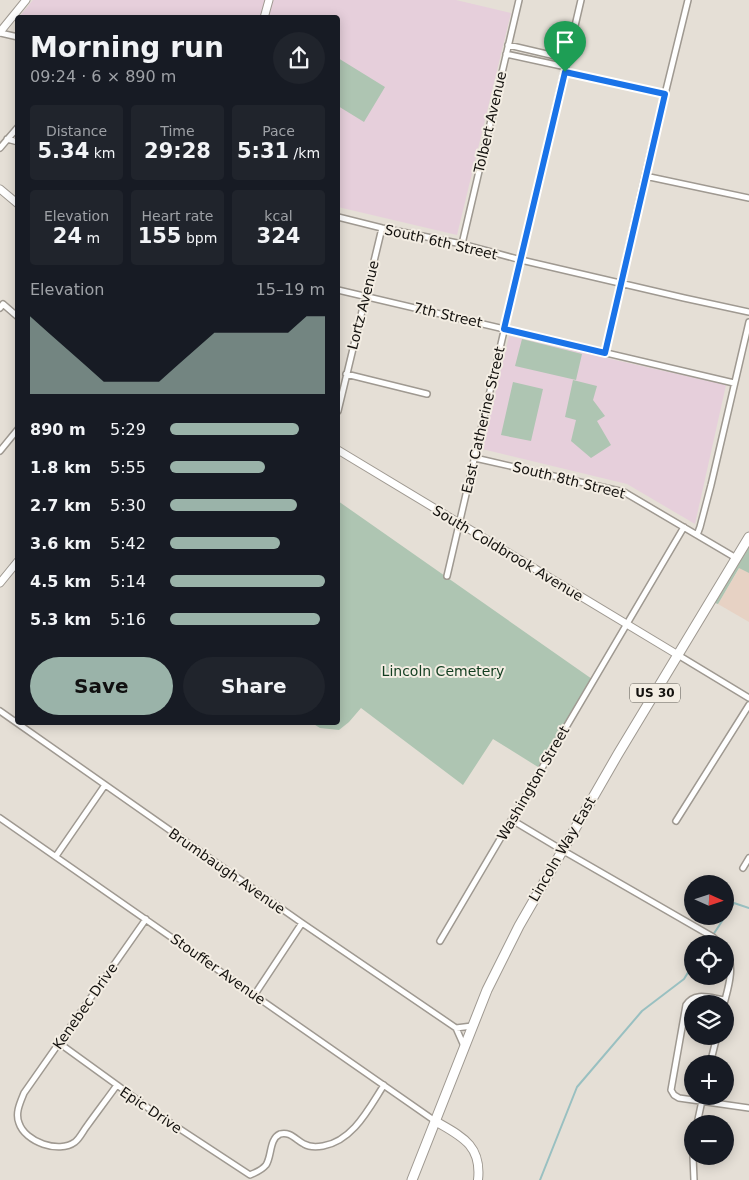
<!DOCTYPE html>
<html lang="en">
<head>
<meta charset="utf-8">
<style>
  body { margin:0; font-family:"DejaVu Sans",sans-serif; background:#20242c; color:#f1f3f6; height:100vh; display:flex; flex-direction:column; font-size:19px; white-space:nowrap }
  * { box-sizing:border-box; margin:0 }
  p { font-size:16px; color:#9ea1a6 }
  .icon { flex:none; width:28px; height:28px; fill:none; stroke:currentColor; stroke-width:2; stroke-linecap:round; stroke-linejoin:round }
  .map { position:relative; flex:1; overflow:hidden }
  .drawer { position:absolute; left:15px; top:15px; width:325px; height:710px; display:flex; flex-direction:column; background:#171b24; border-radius:5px; box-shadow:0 2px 12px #0003 }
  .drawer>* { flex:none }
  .needle { width:32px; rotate:93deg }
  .buttons { position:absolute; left:684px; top:875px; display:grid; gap:10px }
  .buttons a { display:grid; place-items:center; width:50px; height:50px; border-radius:50%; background:#171b24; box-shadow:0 2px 12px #0003; font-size:25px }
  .pin { position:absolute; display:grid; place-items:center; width:42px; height:42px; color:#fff; margin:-51px -21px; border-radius:50% 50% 50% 0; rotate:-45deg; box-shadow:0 0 5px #0007 }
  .pin .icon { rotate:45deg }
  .round { display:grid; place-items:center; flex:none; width:52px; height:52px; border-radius:26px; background:#20242c }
  .head { display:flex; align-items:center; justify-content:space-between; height:85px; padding:0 15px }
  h1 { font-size:28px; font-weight:800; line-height:38px }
  .stats { display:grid; grid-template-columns:repeat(3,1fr); gap:8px; height:85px; padding:5px 15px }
  .stats div { display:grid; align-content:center; border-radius:5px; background:#20242c; text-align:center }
  .stats b { font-size:21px; font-weight:800 }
  .stats small { font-size:14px; font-weight:400 }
  .stats p { font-size:14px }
  .chart { height:140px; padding:10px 15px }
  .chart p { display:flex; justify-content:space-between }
  .chart svg { width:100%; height:90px; margin-top:5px; fill:#9ab3a9; opacity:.7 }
  .action { display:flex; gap:10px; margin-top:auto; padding:10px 15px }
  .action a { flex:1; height:58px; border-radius:30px; background:#9ab3a9; color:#111; font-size:20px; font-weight:800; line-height:58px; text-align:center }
  .action a+a { background:#20242c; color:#f1f3f6 }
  ul { padding:0 15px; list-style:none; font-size:16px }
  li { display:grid; grid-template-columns:80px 60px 1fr; align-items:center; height:38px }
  li i { height:12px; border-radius:6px; background:#9ab3a9 }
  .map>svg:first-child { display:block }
</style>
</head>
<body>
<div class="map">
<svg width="749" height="1180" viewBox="0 0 749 1180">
  <rect width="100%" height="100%" fill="#e5dfd6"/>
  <path fill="#e6cfdb" d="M33 0H456L511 13 457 235 338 207V18L19 17Z
    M509 336 726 385 695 524 627 484 482 449Z"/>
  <path fill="#e7d2c4" d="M749 552V622L718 604Z"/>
  <path fill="#aec5b2" d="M338 58 385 87 364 122 338 106Z
    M522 339 582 354 576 380 515 366Z
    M573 380 597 386 593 400 605 416 597 421 611 445 591 458 571 441 576 420 565 417Z
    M513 382 543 389 531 441 501 435Z
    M338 501 592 679 538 767 493 739 463 785 361 708 349 722 339 730 320 728 312 723 338 722Z
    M749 547V573L739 568 718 604 715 603Z"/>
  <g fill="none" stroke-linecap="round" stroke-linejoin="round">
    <path stroke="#99c0c1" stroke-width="2" d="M707 944 734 903 749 908
      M540 1180 577 1087 642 1011 684 979 692 966"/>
    <defs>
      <path id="minor" d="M0 33 18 37
        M508 45 568 59
        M506 54 566 67
        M565 72 665 94
        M7 139 18 142
        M0 148 18 127
        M645 176 749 198
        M338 217 382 228 462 244 521 260 684 298 749 312
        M462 244 519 0
        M338 290 734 383
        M0 308 3 304 18 317
        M605 353 645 176 688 0
        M346 374 427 394
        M338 411 382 228
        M0 451 18 429
        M475 458 624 492 736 558
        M697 535 700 527 711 485 749 322
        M447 576 581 0
        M678 655 749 698
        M0 711 302 923 456 1028 464 1046
        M0 818 435 1121
        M512 820 562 850 713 937 720 944
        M676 821 749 705
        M56 856 105 785
        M743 868 749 858
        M146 919 24 1093C20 1103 15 1113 19 1123 25 1142 59 1154 75 1142 80 1138 83 1131 87 1126 97 1112 107 1099 117 1085L151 1110 250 1175C256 1172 261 1171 266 1165 272 1156 269 1139 280 1134 290 1131 296 1140 304 1144 309 1147 317 1147 323 1146 353 1141 369 1108 384 1085
        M440 941 684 527
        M255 994 302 923
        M725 1000C710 998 695 991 686 1005L671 1090 674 1095 679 1098 749 1108
        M724 1004C728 988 736 965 725 950
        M456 1028 472 1026
        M59 1043 117 1085
        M710 1064 717 1036
        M697 1124 703 1096
        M693 1156 694 1180"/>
      <path id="tertiary" d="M264 18 269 0
        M0 32 26 0
        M0 189 18 204
        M338 450 678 655
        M0 583 18 561"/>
      <path id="secondary" d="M435 1121C461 1136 482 1145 478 1180"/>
      <path id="trunk" d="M412 1180 487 990 519 926 618 754 749 537"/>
    </defs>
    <use href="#minor" stroke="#9f9991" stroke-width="8"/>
    <use href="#tertiary" stroke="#9f9991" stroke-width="9"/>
    <use href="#secondary" stroke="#9f9991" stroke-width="10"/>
    <use href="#trunk" stroke="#9f9991" stroke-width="11"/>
    <use href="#minor" stroke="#fff" stroke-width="5"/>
    <use href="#tertiary" stroke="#fff" stroke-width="7"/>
    <use href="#secondary" stroke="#fff" stroke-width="8"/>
    <use href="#trunk" stroke="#fff" stroke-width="9"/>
  </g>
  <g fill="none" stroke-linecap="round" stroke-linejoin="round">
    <defs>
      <path id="route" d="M565 72 665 94 605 353 504 329Z"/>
    </defs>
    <use href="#route" stroke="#fff" stroke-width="10"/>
    <use href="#route" stroke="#1a73e8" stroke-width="6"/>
  </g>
  <g text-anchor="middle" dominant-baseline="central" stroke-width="4" stroke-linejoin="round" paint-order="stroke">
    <rect fill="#f3ede3" stroke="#57544f" stroke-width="1" x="630" y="683.5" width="50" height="19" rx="4"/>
    <g font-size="12" font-weight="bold" fill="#14120f">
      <text x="655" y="693">US 30</text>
    </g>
    <g font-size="14" fill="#14120f" stroke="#f3ede3">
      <text transform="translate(490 122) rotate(-77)">Tolbert Avenue</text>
      <text transform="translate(441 242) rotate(13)">South 6th Street</text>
      <text transform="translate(363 305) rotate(-76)">Lortz Avenue</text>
      <text transform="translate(448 315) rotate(13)">7th Street</text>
      <text transform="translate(483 420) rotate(-77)">East Catherine Street</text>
      <text transform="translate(569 480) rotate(14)">South 8th Street</text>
      <text transform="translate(508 553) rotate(31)">South Coldbrook Avenue</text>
      <text transform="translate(533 783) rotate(-60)">Washington Street</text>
      <text transform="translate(562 849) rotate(-60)">Lincoln Way East</text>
      <text transform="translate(227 871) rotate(35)">Brumbaugh Avenue</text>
      <text transform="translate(218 969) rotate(35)">Stouffer Avenue</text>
      <text transform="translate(85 1006) rotate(-55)">Kenebec Drive</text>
      <text transform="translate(151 1110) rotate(34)">Epic Drive</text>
    </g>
    <g font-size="14" fill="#113d1f" stroke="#f3ede3">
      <text x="443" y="671">Lincoln Cemetery</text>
    </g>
  </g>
</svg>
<div class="buttons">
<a><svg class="needle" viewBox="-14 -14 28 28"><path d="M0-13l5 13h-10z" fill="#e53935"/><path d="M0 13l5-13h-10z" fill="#9ea1a6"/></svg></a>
<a><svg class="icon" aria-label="locate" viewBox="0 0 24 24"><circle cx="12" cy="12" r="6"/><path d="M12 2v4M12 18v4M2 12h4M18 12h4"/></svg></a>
<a><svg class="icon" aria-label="layers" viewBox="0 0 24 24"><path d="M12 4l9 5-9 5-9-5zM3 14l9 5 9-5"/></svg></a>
<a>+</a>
<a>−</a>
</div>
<div class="pin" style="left:565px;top:72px;background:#1e9e55"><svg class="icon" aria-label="arrive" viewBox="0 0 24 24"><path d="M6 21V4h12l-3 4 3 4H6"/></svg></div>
<section class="drawer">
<div class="head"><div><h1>Morning run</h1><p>09:24 · 6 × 890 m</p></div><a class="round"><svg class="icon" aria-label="share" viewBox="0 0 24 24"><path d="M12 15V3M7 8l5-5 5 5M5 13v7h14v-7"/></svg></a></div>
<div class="stats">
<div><p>Distance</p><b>5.34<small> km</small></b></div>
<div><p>Time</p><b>29:28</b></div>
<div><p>Pace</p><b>5:31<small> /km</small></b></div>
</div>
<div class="stats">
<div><p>Elevation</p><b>24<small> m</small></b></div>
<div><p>Heart rate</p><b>155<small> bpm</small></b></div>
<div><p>kcal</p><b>324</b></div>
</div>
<div class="chart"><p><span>Elevation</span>15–19 m</p>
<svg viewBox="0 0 160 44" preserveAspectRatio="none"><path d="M0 44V6L10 14L20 22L30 30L40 38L50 38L60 38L70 38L80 30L90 22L100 14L110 14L120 14L130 14L140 14L150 6L160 6V44z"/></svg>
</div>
<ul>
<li><b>890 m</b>5:29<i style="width:83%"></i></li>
<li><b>1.8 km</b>5:55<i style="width:61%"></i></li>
<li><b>2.7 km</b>5:30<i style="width:82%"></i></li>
<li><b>3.6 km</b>5:42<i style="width:71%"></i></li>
<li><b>4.5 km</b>5:14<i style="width:100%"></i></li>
<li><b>5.3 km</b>5:16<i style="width:97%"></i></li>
</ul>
<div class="action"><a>Save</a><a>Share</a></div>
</section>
</div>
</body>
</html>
